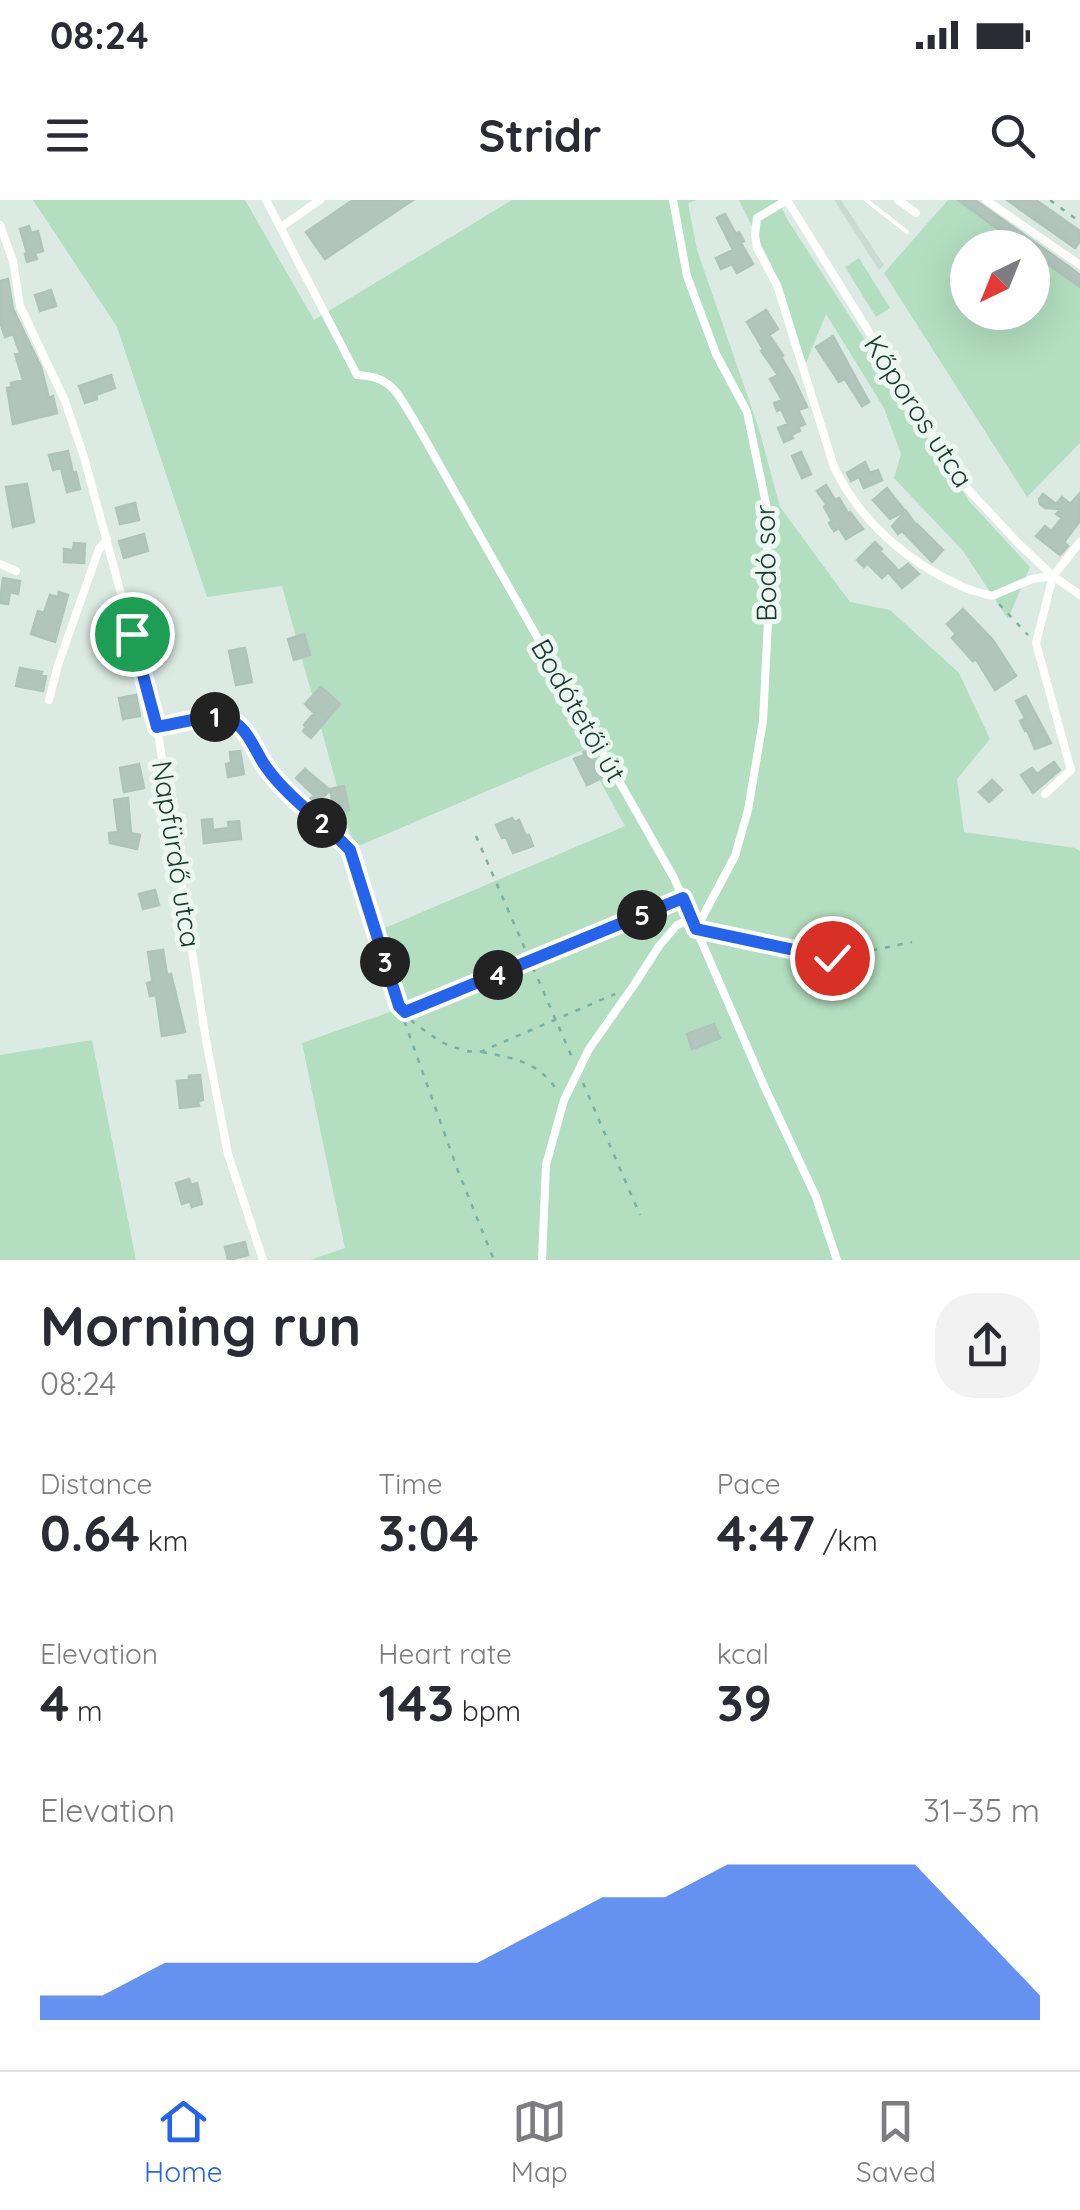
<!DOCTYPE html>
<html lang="en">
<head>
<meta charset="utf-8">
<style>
  body { margin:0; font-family:Quicksand,sans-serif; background:#f2f2f3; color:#2b2b33; height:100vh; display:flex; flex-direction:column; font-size:38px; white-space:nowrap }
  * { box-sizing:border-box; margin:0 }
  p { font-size:32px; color:#7c7c81 }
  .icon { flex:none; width:55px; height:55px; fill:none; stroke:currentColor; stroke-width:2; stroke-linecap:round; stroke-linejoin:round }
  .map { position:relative; height:1060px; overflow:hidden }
  .panel { display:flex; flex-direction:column; background:#fff; flex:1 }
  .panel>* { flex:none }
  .needle { width:65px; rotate:223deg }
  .controls { position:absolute; left:950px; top:30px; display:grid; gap:20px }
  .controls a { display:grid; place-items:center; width:100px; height:100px; border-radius:50%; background:#fff; box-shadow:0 10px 40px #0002; font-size:50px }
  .pin { position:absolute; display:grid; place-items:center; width:85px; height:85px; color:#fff; margin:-42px; border:5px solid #fff; border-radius:50%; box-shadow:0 2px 10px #0007 }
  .km { position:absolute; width:50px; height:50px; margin:-25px; border-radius:50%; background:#222; color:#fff; font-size:28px; line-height:50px; text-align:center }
  .round { display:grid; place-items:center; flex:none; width:105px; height:105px; border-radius:40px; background:#f2f2f3 }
  .summary { display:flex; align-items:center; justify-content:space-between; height:170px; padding:0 40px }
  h1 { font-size:55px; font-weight:800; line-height:75px }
  .figures { display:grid; grid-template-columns:repeat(3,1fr); gap:15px; height:170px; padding:10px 40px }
  .figures div { display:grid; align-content:center }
  .figures b { font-size:50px; font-weight:800 }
  .figures small { font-size:28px; font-weight:400 }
  .figures p { font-size:28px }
  .chart { height:280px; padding:20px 40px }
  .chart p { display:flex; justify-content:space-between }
  .chart svg { width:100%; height:180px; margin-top:10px; fill:#2563eb; opacity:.7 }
  .status { display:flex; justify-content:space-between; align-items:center; height:70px; padding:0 50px; background:#fff; direction:ltr }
  .status svg { height:28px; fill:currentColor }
  header { display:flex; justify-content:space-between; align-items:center; height:130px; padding:0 40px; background:#fff; font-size:45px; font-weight:800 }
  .tabs { display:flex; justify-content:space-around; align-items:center; height:140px; border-top:2px solid #e1e1e2; background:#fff; font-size:28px; color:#7c7c81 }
  .tabs a { display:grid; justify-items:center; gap:5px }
  .tabs .active { color:#2563eb }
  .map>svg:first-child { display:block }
</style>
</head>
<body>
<div class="status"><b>08:24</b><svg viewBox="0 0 49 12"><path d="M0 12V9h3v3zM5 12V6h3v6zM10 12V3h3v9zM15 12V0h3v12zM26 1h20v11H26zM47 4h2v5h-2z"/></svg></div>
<header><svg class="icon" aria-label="menu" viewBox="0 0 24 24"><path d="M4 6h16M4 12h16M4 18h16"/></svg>Stridr<svg class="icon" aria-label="search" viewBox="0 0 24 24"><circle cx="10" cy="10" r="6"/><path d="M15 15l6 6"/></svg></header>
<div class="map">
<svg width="1080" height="1060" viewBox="0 0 1080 1060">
  <rect width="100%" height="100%" fill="#dceae4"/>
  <path fill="#cadad3" d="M834 0H841L884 65 879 70Z"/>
  <path fill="#b3debf" d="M33 0H245L314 120 512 0H697L688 3 697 50 759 229 780 307 850 402 890 410 959 473 990 539 957 579 964 632 1075 648 1080 651V1060H310L345 1048 302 843 407 806 380 730 625 626 583 550 354 648 282 386 207 397 117 127Z
    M739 0H778L787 19 969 301 1030 367 1008 419 963 351 894 278 901 254 884 208 826 114 806 163 771 64Z
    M948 0H967L1032 48H968V112H1032V48L1080 82V243L1027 297 884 73Z
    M859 58 890 108 876 117 845 67Z
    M92 840 136 1060H0V855Z"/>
  <path fill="#b1c5bd" stroke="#aec4bb" stroke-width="2.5" d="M353 0H413L325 59 306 32Z
    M958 0H975L1071 68 1080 75V87L1034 54 1032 48H1024Z
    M1007 0H1036L1080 31V41L1075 48Z
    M725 14 736 34 739 32 744 41 741 43 753 64 737 73 732 64 721 69 716 58 733 50 717 18Z
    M29 26 31 33 38 31 43 51 35 53 37 59 27 62 25 54 27 53 20 29Z
    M8 79 13 109 41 167 49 198 53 196 57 213 13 224 7 188 12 187 11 183 23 180 15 154 20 153 13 134 5 137 0 122V81Z
    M51 90 56 106 40 111 35 95Z
    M766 110 778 129 769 135 783 155 781 157 793 177 807 207 798 210 805 224 798 227 800 231 791 235 793 238 784 242 778 228 788 224 781 209 777 211 774 203 782 200 770 179 778 175 761 151 763 149 747 122Z
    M833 136 869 202 862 206 845 179 839 182 816 147Z
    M111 175 115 188 96 195 97 199 85 203 79 186Z
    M68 251 73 273 76 272 80 289 67 292 61 268 53 270 49 255Z
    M801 252 811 274 802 278 792 256Z
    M865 262 870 273 878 270 882 280 864 288 859 277 851 281 847 273Z
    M27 284 34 322 13 327 6 287Z
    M826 285 835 300 839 298 848 313 850 312 863 329 846 339 839 328 834 331 829 323 832 321 824 307 827 305 817 291Z
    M887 288 905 311 890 319 873 300Z
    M1080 293V321L1064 342 1068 346 1060 355 1036 336 1045 326 1051 331 1062 318 1056 314 1061 309 1045 308 1040 304 1039 299 1043 294 1056 304 1062 297 1070 304Z
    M135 303 139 320 120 324 116 308Z
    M906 311 916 325 917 324 943 350 932 362 902 331 898 334 892 326Z
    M144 334 148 351 124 358 119 341Z
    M875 342 882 349 880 351 899 371 908 364 919 374 902 388 888 372 882 378 867 363 864 367 857 360Z
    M74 343 85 344 84 363 64 362V349L73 350Z
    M3 378 20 381 18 394 10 392 8 404 0 403Z
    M59 392 68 395 55 442 31 434 38 411 44 413 50 395 58 397Z
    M963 409 993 440 1016 476 995 490 976 459 973 461 952 438 956 434 947 424Z
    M304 434 310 455 294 460 288 439Z
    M245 448 252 482 236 485 229 451Z
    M124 449 126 461 107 465 104 453Z
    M20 468 42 472 41 475 46 476 43 491 16 486Z
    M321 487 340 504 311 538 303 531 306 527 304 525 314 513 305 504Z
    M136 495 140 516 123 519 119 498Z
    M1026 496 1051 543 1035 549 1027 530 1025 531 1020 521 1025 518 1016 501Z
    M590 548 595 559 593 560 602 578 587 585 574 559 584 555 583 552Z
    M240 551 244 574 228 577 226 564 231 563 230 552Z
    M1054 562 1060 570 1033 593 1021 575 1032 568 1037 574Z
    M139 564 144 588 124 592 120 568Z
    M305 569 330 590 314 606 308 601 314 595 296 578Z
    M992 580 1002 590 989 602 979 592Z
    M344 586 349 610 335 613 330 589Z
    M128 598 131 633 140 635 137 649 110 643 109 633 118 632 114 600Z
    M512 618 515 622 519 620 526 636 529 635 533 646 513 653 506 637 502 638 496 625Z
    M212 619 213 630 229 628 228 622 239 621 241 639 204 643 202 620Z
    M155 690 159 705 143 709 139 694Z
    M163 750 167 775 171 774 185 832 162 836 156 795 150 796 147 783 152 782V778L148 752Z
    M714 824 720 838 692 849 687 834Z
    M200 875 203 900 198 901 199 906 180 908 177 881 189 880V876Z
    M189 979 191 985 197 983 202 1004 192 1007 190 1001 182 1004 176 983Z
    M245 1042 248 1055 228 1060 225 1047Z"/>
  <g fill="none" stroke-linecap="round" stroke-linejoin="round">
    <path stroke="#7ab0a0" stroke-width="2.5" stroke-dasharray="5 8" stroke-linecap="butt" d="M1050 0 1080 22
      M999 404 1028 435
      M476 636 574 862
      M369 712 399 806 414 823 441 842 465 851 480 852 615 794
      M707 732 832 759 912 742
      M400 809 458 971 494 1060
      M406 812 676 701
      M482 852C516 859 538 861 559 893
      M583 883 640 1015"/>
    <path stroke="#fff" stroke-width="4" d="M866 0 907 32"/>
    <path stroke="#fff" stroke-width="8" d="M266 0 357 175C392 176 397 193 414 220L674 678 765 888 816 997 837 1060
      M673 0 687 76 716 154 747 212 767 309 768 421 763 521 748 610 735 656 696 729
      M898 0 916 13
      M986 0 1080 65
      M0 25 13 61 20 106 65 201 84 257 157 527 206 840 228 954 263 1060
      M281 27 320 0
      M0 364 16 371
      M1053 376 1032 379 992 396C982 393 971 391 961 386 907 362 860 321 834 267L777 85 757 48 755 35 757 18 787 0 964 285 1018 343 1053 376 1080 395
      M49 500 58 465 99 349 107 340
      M157 527 217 517 233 520 245 533 267 569 301 605 333 632 349 650 367 706
      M1045 594 1071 570 1036 443 1053 376 1080 342
      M542 1060 546 965 564 900 589 849 634 785 659 746 676 726 690 718"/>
  </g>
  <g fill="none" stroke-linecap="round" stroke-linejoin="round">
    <defs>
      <path id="route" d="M132 434 157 527C176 524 209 514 227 519 247 524 255 552 266 567 289 599 323 621 350 650L399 806 405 812 683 698 696 729 832 758"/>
    </defs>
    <use href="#route" stroke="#fff" stroke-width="20"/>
    <use href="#route" stroke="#2563eb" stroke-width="12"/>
  </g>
  <g text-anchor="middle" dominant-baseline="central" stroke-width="10" stroke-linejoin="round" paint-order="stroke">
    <g font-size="28" fill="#1d3a33" stroke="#edf7f2">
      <text transform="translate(919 211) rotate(57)">Kőporos utca</text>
      <text transform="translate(765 363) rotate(-91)">Bodó sor</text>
      <text transform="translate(579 510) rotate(60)">Bodótetői út</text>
      <text transform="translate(177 654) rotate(81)">Napfürdő utca</text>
    </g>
  </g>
</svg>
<div class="controls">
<a><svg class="needle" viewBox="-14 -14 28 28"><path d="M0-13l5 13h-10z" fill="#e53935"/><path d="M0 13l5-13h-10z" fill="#7c7c81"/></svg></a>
</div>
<div class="pin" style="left:132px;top:434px;background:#1e9e55"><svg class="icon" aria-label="arrive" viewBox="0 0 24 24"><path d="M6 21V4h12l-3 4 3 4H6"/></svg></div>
<div class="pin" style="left:832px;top:758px;background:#d93025"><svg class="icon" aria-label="check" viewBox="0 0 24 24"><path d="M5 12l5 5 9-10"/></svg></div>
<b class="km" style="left:215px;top:517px">1</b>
<b class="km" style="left:322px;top:623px">2</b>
<b class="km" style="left:385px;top:762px">3</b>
<b class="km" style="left:498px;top:775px">4</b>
<b class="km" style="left:642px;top:715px">5</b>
</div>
<section class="panel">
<div class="summary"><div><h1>Morning run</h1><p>08:24</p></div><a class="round"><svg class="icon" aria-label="share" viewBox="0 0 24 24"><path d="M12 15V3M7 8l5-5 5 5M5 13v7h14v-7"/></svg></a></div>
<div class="figures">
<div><p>Distance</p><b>0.64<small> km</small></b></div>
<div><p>Time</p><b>3:04</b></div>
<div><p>Pace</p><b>4:47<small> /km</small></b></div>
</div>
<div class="figures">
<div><p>Elevation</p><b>4<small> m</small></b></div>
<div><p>Heart rate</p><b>143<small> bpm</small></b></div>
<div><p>kcal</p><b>39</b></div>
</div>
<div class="chart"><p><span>Elevation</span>31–35 m</p>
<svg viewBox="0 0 160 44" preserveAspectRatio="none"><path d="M0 44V38L10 38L20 30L30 30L40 30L50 30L60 30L70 30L80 22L90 14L100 14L110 6L120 6L130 6L140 6L150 22L160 38V44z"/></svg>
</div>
</section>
<nav class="tabs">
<a class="active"><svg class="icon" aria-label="home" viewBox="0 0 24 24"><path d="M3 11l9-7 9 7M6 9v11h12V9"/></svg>Home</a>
<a><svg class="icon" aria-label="map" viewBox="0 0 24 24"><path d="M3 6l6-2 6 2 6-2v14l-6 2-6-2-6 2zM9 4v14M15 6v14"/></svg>Map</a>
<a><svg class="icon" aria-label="saved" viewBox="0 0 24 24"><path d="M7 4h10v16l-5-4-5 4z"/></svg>Saved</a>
</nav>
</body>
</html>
